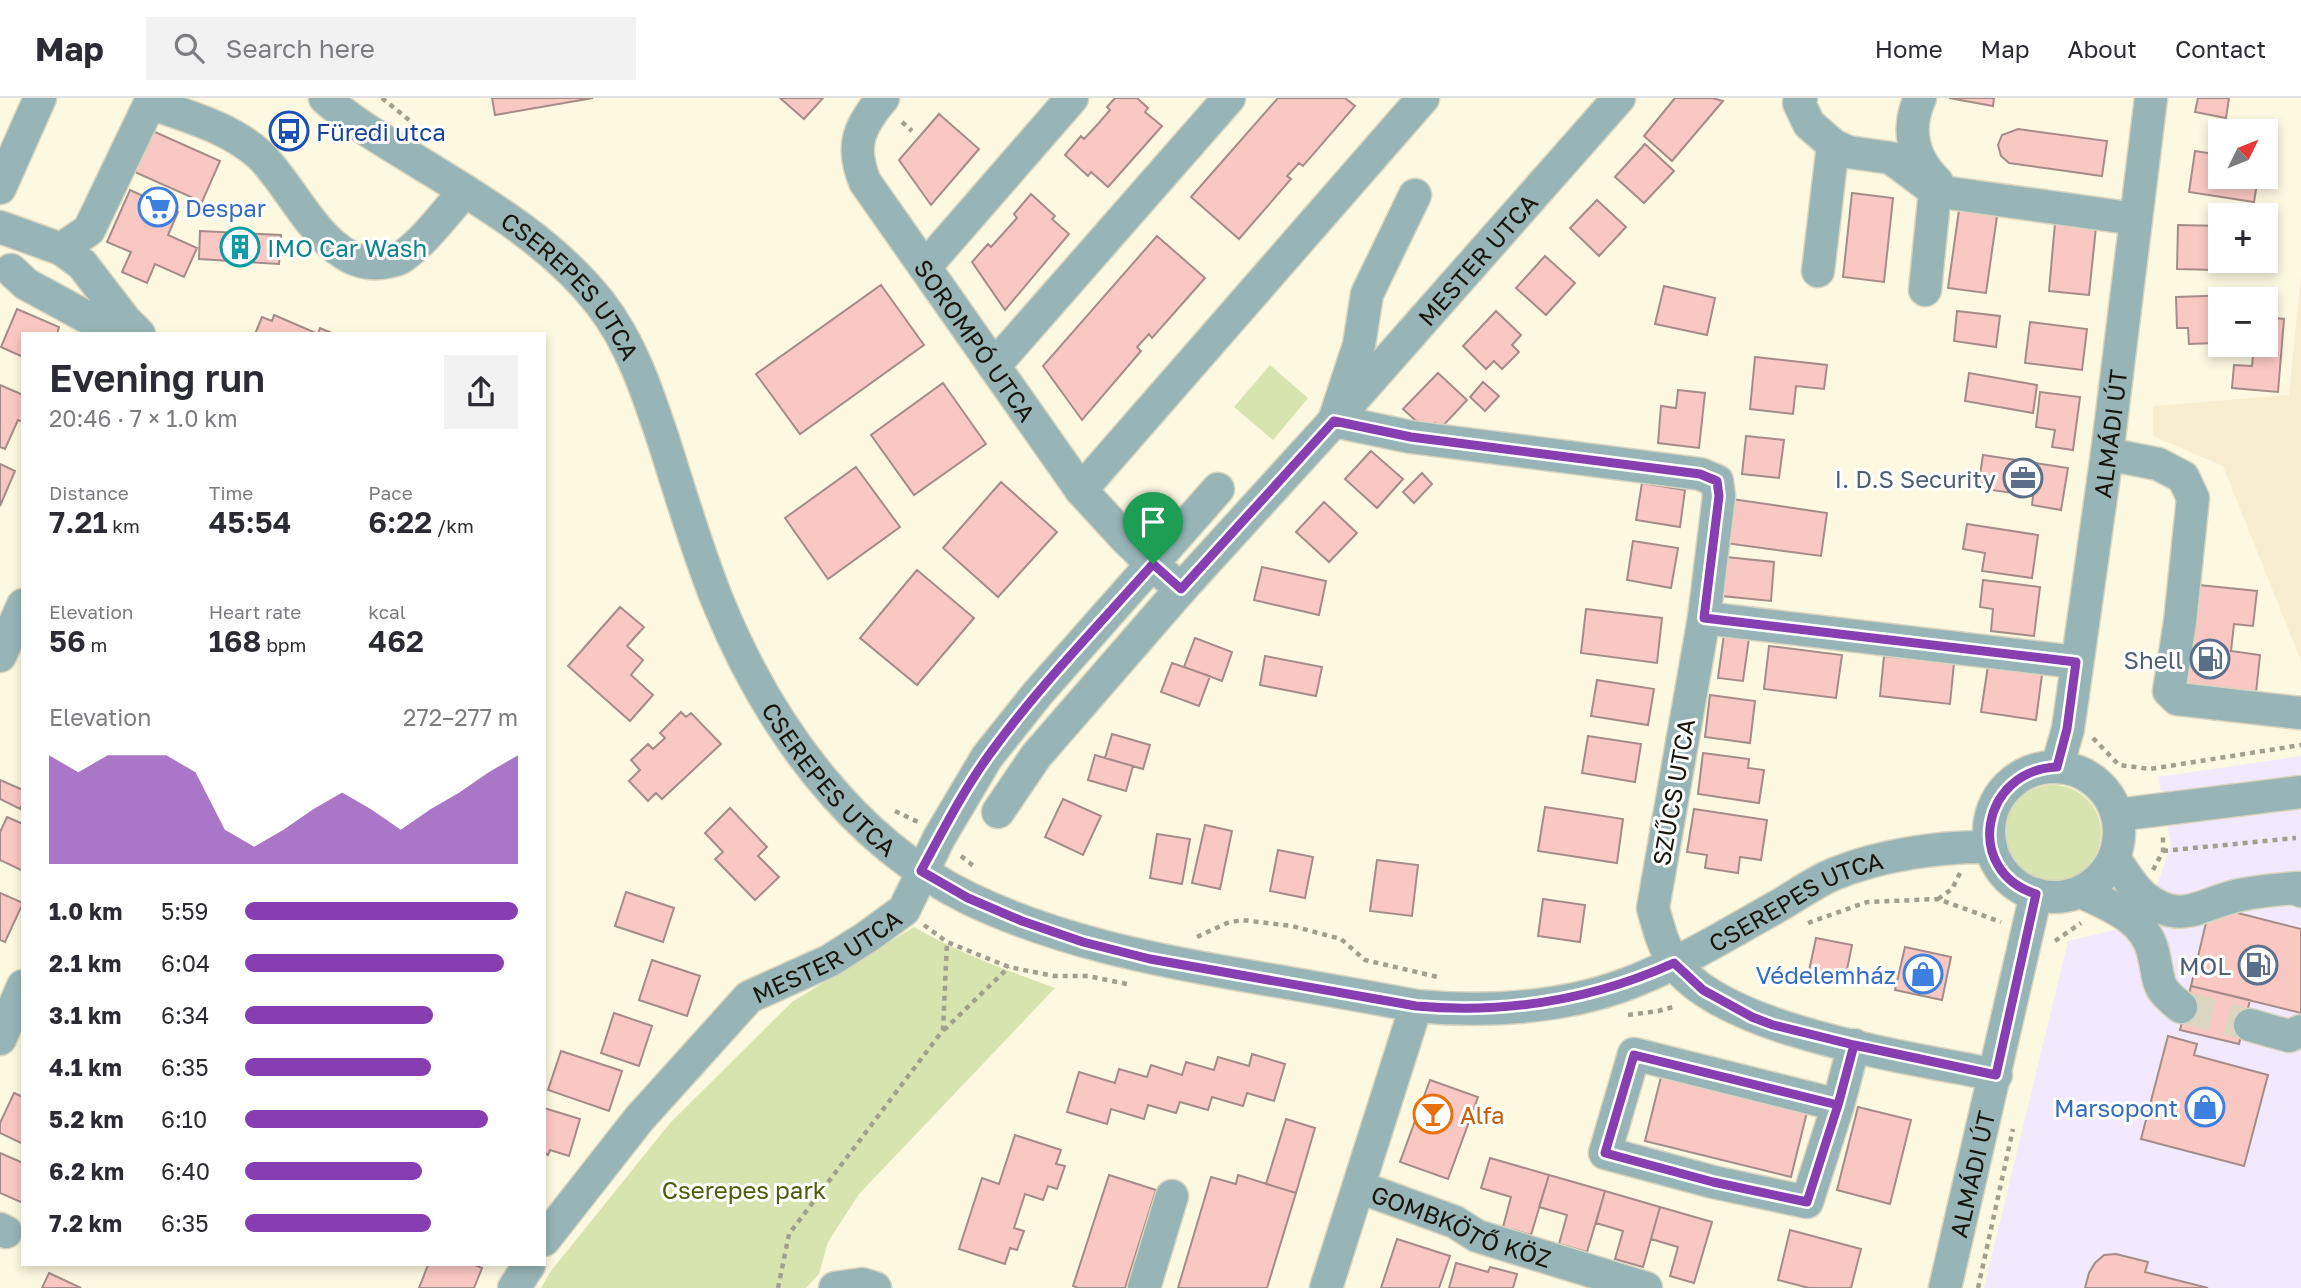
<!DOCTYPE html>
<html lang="en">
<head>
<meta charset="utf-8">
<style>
  body { margin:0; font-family:"Golos Text",sans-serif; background:#f2f2f3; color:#2b2b33; height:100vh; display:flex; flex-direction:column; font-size:26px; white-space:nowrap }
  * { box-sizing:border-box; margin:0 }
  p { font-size:23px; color:#7c7c81 }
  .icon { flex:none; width:38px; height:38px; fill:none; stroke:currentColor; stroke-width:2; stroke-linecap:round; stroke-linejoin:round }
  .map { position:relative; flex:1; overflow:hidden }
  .sheet { position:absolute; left:21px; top:234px; width:525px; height:934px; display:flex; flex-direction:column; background:#fff; border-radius:0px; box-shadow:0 4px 10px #0003 }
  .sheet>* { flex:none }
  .needle { width:46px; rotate:47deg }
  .fabs { position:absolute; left:2208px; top:21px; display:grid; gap:14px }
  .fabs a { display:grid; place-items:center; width:70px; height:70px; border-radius:0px; background:#fff; box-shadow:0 4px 10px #0003; font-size:35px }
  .pin { position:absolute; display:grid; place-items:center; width:60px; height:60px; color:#fff; margin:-72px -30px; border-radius:50% 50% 50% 0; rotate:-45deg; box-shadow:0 0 7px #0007 }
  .pin .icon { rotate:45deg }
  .round { display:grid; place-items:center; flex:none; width:74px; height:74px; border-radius:0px; background:#f2f2f3 }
  .head { display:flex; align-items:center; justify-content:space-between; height:119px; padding:0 28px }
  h1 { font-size:38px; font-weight:600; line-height:52px }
  .metrics { display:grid; grid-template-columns:repeat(3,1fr); gap:10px; height:119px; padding:7px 28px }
  .metrics div { display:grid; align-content:center }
  .metrics b { font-size:30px; font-weight:600 }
  .metrics small { font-size:19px; font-weight:400 }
  .metrics p { font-size:19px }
  .chart { height:196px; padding:14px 28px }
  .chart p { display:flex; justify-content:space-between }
  .chart svg { width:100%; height:126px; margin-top:7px; fill:#873eb1; opacity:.7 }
  ul { padding:0 28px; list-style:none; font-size:23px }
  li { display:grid; grid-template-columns:112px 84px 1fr; align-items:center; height:52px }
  li i { height:18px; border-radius:9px; background:#873eb1 }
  header { display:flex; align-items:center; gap:42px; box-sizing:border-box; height:98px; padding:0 35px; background:#fff; border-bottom:2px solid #e1e1e2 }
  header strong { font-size:33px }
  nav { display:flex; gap:38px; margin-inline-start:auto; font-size:24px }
  .search { width:490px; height:63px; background:#f2f2f3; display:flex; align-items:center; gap:18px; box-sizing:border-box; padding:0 24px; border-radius:0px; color:#7c7c81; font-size:26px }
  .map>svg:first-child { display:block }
</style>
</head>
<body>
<header>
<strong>Map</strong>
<div class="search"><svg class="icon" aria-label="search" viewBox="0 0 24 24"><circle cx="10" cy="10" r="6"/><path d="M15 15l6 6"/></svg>Search here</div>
<nav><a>Home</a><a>Map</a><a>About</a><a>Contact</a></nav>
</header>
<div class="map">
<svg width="2301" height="1190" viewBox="0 0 2301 1190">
  <rect width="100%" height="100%" fill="#fdf8e0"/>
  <path fill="#f2e9fe" d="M2301 658V1190H1984L2068 843 2119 831 2155 792 2164 768 2171 746 2158 679Z"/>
  <path fill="#f6eecf" d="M2301 178V563L2223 368 2153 338V308L2289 297Z"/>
  <path fill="#d7e4af" d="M1270 267 1308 300 1273 342 1234 309Z
    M2005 735a48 48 0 1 1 96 0a48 48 0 1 1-96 0Z
    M914 829C959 855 1006 872 1055 890L859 1096 828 1144 819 1176 806 1190H541L551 1173 670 1025 792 904Z"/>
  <path fill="#fac8c3" stroke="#a58c89" stroke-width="2" d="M492 0H593L495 17Z
    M780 0H823L804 21Z
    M1115 0H1137L1148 10 1145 14 1162 28 1108 89 1091 74 1088 78 1065 57 1081 38 1084 41 1098 26 1110 12 1107 9Z
    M1278 0H1345L1355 8 1303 68 1299 65 1287 78 1291 81 1239 141 1191 99Z
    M1675 0H1712L1723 3 1672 63 1644 38Z
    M1949 0H1994L1993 8Z
    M2198 0H2229L2226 20 2195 14Z
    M939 16 979 51 931 107 899 62Z
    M146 30 220 63 202 104 128 71Z
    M2018 31 2107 43 2102 78 2009 65 2001 58 1998 47 2002 37Z
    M1645 46 1674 73 1644 105 1615 79Z
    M2195 53 2221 57V79H2258L2254 104 2189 94Z
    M130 92 178 114 168 137 197 150 184 179 155 166 147 185 122 174 131 154 107 144Z
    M1852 95 1893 100 1884 184 1843 179Z
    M1031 96 1055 118 1052 121 1069 136 1005 212 972 164 988 146 991 149 1017 120 1014 116Z
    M1597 102 1626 129 1599 158 1570 130Z
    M1960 105 1998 111 1986 195 1948 190Z
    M2055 125 2096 129 2089 197 2049 193Z
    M2178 127 2221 128V154H2216V172L2177 171Z
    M200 133 281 137 279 166 199 161Z
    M1157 138 1205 180 1152 240 1149 236 1137 249 1141 253 1082 322 1043 268Z
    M1545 158 1575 185 1546 217 1516 190Z
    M881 187 924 247 800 336 756 276Z
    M1664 188 1715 200 1707 237 1655 226Z
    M2236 197 2237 201H2221V232H2215V245L2189 246 2188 230H2177L2176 199Z
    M17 211 59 229 57 236H23V259L1 249Z
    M1496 213 1521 237 1512 247 1519 254 1502 271 1494 263 1486 271 1463 248Z
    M1957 213 2000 218 1996 249 1954 243Z
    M274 217 318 236 320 230 334 236H255L262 219 272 223Z
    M2266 219 2284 221 2278 294 2232 290 2234 267 2252 268 2254 247H2266Z
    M2030 224 2087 231 2082 272 2025 265Z
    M1755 259 1827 267 1824 291 1796 288 1793 316 1750 311Z
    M1438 275 1467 302 1440 331 1435 325 1427 333 1403 311Z
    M1969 275 2037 287 2033 315 1965 303Z
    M1483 284 1499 298 1485 313 1470 299Z
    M943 285 986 346 914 397 871 337Z
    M0 287 23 297V324L18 322 5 351 0 349Z
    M1678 292 1705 295 1699 350 1658 345 1661 308 1676 310Z
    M2040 294 2080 299 2073 352 2052 349 2055 332 2036 329Z
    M1746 338 1784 342 1779 380 1742 376Z
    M1371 353 1403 381 1377 410 1345 381Z
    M1983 357 2068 370 2061 412 2032 407 2033 398 1978 390Z
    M0 366 15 373 0 408Z
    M856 369 900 429 828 481 785 420Z
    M1422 375 1432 386 1414 405 1403 394Z
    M1001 384 1057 434 998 499 943 450Z
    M1642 385 1685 392 1680 429 1636 422Z
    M1732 401 1827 415 1821 458 1725 445Z
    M1324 404 1357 435 1329 464 1296 434Z
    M1967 426 2038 437 2032 480 1982 473 1985 455 1963 451Z
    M1633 443 1678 450 1671 490 1627 482Z
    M1726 459 1774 464 1771 503 1722 498Z
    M1262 469 1326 483 1319 517 1254 502Z
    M917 472 974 520 917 587 860 540Z
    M1983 482 2040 489 2034 538 1991 533 1993 511 1980 509Z
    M2199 487 2257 493 2253 528 2234 526 2231 553 2260 557 2256 595 2172 585Z
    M620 509 644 529 627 548 643 562 631 577 653 597 630 623 568 568Z
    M1586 511 1662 520 1657 565 1581 555Z
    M1724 536 1749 540 1743 583 1718 580Z
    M1195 540 1232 554 1222 583 1184 569Z
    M1769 548 1842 557 1836 600 1764 591Z
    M1265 558 1322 569 1316 598 1260 587Z
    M1884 558 1954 565 1950 606 1880 598Z
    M1989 561 2043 569 2036 622 1981 614Z
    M1172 565 1210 578 1199 608 1161 594Z
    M1597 582 1654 591 1648 627 1591 618Z
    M1710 597 1755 603 1750 645 1705 639Z
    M681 614 686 619 691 615 721 646 662 701 656 695 648 703 629 683 640 672 631 662 648 646 653 651 665 640 660 635Z
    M1112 636 1150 647 1143 671 1105 660Z
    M1588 638 1641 646 1635 684 1582 675Z
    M1703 655 1749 661 1748 670 1764 672 1759 705 1698 696Z
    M1095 657 1133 668 1126 693 1088 682Z
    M0 682 23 692V705L20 711 0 701Z
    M1063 701 1101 718 1083 757 1045 739Z
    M1545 709 1623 721 1617 765 1538 753Z
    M730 710 767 749 758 758 779 779 755 802 715 761 723 754 705 735Z
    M1694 711 1767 722 1761 762 1740 759 1738 775 1705 770 1707 757 1687 754Z
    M7 719 23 726V773L0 762V734Z
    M1205 727 1232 733 1220 791 1192 785Z
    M1157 736 1190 741 1182 786 1150 780Z
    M1278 752 1313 759 1305 800 1270 793Z
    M1377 762 1418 767 1412 818 1370 813Z
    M626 794 674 810 663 844 615 828Z
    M0 795 23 805 5 844 0 842Z
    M1543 801 1585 807 1580 844 1538 838Z
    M2210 808 2301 831V915L2191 888Z
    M1816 840 1852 847 1845 881 1809 873Z
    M1905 849 1951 859 1942 902 1895 892Z
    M652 862 700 878 687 918 639 902Z
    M2191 888 2250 902 2239 946 2180 932Z
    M614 915 652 928 639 968 601 955Z
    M2168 938 2197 946 2194 957 2268 977 2244 1068 2141 1041Z
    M561 953 622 973 609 1013 548 992Z
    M1252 956 1285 966 1274 1003 1247 995 1243 1008 1212 999 1208 1012 1180 1004 1176 1015 1148 1007 1144 1021 1111 1011 1107 1026 1067 1014 1079 974 1115 985 1119 971 1147 979 1151 967 1182 977 1186 964 1214 972 1218 959 1249 968Z
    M1662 975 1808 1010 1791 1079 1645 1043Z
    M1430 982 1478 999 1448 1081 1400 1064Z
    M14 995 23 999V1046L0 1035V1025Z
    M1858 1009 1911 1022 1890 1106 1837 1092Z
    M544 1010 580 1021 569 1058 550 1052 548 1057 544 1055Z
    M1286 1021 1315 1030 1296 1095 1266 1086Z
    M1015 1037 1061 1052 1056 1066 1065 1068 1057 1091 1048 1088 1043 1102 1025 1096 1014 1130 1024 1133 1017 1152 1010 1150 1005 1166 959 1151 982 1080 999 1086Z
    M0 1055 23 1065V1105L0 1095Z
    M1490 1060 1549 1077 1531 1137 1503 1129 1511 1099 1481 1090Z
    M1109 1077 1156 1092 1125 1190H1078L1073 1188Z
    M1238 1077 1296 1095 1267 1190H1178L1211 1079 1236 1086Z
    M1549 1077 1605 1093 1587 1154 1559 1146 1567 1117 1539 1109Z
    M1605 1093 1660 1109 1643 1169 1615 1161 1623 1133 1596 1125Z
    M1660 1109 1712 1124 1694 1185 1670 1178 1678 1149 1651 1141Z
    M1790 1132 1861 1151 1851 1190H1809L1778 1182Z
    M1397 1141 1450 1158 1439 1190H1381Z
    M2116 1156 2148 1164 2145 1174 2208 1190H2085L2089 1175 2095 1165 2104 1157Z
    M1456 1165 1488 1174 1490 1169 1517 1176 1513 1190H1449Z
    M428 1167H475L482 1170 474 1190H419Z
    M49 1175 81 1190H42Z"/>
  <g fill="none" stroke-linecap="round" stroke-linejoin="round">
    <path stroke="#dad6c0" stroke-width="32" stroke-dasharray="32 16" stroke-linecap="butt" d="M2181 909 2250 927"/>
    <defs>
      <g id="minor">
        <path id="s1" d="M325 0C349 22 379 40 407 57 476 100 549 140 600 205 632 246 648 296 664 344 681 397 697 452 718 504 767 624 850 743 970 801 1056 842 1149 861 1242 877 1300 887 1358 897 1416 908 1487 915 1570 910 1637 882 1686 862 1732 834 1778 808 1797 797 1815 784 1834 776 1880 757 1941 748 1991 749"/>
        <path id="s2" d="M883 0C859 28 850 48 865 84L1081 392 1126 441 1152 466 1218 391"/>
        <path d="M1801 0 1799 5 1809 26 1833 47 1848 54 1891 60 1935 93 2136 121"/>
        <path d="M1920 0C1906 31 1912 60 1937 84"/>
        <path d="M0 90 40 0"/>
        <path d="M1415 97 1367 196 1359 247 1334 323 1411 339 1700 376 1717 383 1719 398 1704 520 1653 810C1658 828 1663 849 1674 864 1721 934 1914 960 1996 977"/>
        <path d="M0 129 61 151 89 132 150 5C188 19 229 29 260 57 295 90 328 177 387 164 393 163 398 162 402 159 426 142 445 115 465 93"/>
        <path d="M61 151 82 166 125 222 139 236"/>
        <path d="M925 169 1072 0"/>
        <path d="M11 172 26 186 116 235 123 236"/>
        <path d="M1818 173 1833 47"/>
        <path d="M1925 192 1935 93"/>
        <path d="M994 268 1229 0"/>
        <path d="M2107 356 2158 366 2183 379 2193 400 2180 524 2169 593 2177 601 2301 615"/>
        <path d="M1081 392 1423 0"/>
        <path d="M1704 520 2076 564"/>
        <path d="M0 558 23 507"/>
        <circle cx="2054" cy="734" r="65"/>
        <path id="s3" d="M2057 669 2068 631 2107 356 2151 0"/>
        <path id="s4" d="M998 714 1036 658 1181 491 1334 323 1619 0"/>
        <path d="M2117 717 2301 694"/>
        <path d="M2114 760C2123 773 2132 789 2144 799 2182 829 2201 805 2240 797 2259 793 2280 791 2299 790L2301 793"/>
        <path d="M2081 794C2109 807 2145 820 2153 854 2161 885 2153 887 2181 909"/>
        <path d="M2250 927 2289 938 2301 933"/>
        <path d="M0 941 23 888"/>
        <path d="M1838 1007 1807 1104 1713 1084 1605 1055 1634 956 1838 1007 1854 947"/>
        <path id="s5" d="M1359 1089 1455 1124 1477 1138 1646 1190"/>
        <path d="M0 1131 6 1134"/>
        <path id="s6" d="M544 1142 639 1021 749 899 829 863 867 839 904 812 939 740 987 659 1038 595 1152 466 1181 491"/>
        <path d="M514 1190 529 1167"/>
        <path d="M835 1190 862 1186 875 1190"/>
        <path d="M1144 1190 1172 1098"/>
        <path d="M1326 1190 1416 908"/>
        <path id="s7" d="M1945 1190 2036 796"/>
      </g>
    </defs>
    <use href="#minor" stroke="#d8d4be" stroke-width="35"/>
    <path stroke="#a39f8d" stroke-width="4.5" stroke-dasharray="5 5" stroke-linecap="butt" d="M382 0 414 26
      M902 24 912 33
      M2093 640 2119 667 2150 671 2301 647
      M895 713 918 724
      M2163 753 2296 740
      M961 758 976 770
      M2153 772 2163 753V737
      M1938 801 1952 791 1960 775
      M1808 825 1867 804 1938 801 2001 824
      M924 827 947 844 1009 869 1054 878H1088L1127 886
      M1197 839 1227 825 1242 822 1292 828 1341 841 1365 862 1438 879
      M2055 843 2081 825
      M1628 917 1658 913 1677 908
      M944 932 1009 869
      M778 1190 789 1136 943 932 947 844
      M1978 1190 2013 1031"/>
    <use href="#minor" stroke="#97b5b6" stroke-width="32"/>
  </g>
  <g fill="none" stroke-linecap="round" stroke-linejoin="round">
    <defs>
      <path id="route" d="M1153 466C1097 529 1038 589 989 657 963 693 942 734 921 773L968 800 1022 823 1083 844 1150 861 1416 908C1506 916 1592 902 1674 865L1703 892 1752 919 1773 927 1854 947 1838 1007 1807 1104 1713 1084 1605 1055 1634 957 1838 1007 1854 947 1996 977 2036 796C1963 773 1981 672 2057 669L2067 631 2076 564 1704 520 1719 398 1717 383 1700 376 1411 339 1334 323 1181 491 1153 466"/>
    </defs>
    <use href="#route" stroke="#fff" stroke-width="14"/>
    <use href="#route" stroke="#873eb1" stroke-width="9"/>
  </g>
  <defs>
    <symbol id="bus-ring" viewBox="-11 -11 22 22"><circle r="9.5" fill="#fff" stroke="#1a4fb4" stroke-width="1.5"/><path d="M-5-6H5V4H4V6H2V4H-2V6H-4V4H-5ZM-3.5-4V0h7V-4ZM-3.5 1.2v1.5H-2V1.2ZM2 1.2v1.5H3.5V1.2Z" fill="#1a4fb4"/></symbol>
    <symbol id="supermarket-ring" viewBox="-11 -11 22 22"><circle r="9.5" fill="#fff" stroke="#3f7fe0" stroke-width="1.5"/><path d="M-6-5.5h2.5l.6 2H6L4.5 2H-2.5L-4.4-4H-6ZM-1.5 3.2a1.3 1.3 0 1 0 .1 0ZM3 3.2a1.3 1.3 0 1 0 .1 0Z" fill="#3f7fe0"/></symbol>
    <symbol id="building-ring" viewBox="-11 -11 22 22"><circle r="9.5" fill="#fff" stroke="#0f9aa8" stroke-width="1.5"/><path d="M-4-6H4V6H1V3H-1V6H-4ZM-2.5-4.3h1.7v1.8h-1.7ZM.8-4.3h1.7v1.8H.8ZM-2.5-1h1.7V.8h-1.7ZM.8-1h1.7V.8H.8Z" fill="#0f9aa8"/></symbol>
    <symbol id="office-ring" viewBox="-11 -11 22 22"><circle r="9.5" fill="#fff" stroke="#5c6f8a" stroke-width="1.5"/><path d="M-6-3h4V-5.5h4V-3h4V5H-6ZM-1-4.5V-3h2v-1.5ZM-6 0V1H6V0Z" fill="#5c6f8a"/></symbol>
    <symbol id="fuel-ring" viewBox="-11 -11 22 22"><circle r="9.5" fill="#fff" stroke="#5c6f8a" stroke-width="1.5"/><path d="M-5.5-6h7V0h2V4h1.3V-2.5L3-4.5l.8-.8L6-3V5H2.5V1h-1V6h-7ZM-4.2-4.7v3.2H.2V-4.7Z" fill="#5c6f8a"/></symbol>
    <symbol id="shop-ring" viewBox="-11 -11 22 22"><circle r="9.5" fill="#fff" stroke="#3f7fe0" stroke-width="1.5"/><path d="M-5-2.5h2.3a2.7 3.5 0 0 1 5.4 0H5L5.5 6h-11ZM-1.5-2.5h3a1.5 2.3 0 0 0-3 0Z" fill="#3f7fe0"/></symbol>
    <symbol id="bar-ring" viewBox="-11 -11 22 22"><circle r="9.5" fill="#fff" stroke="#e8710a" stroke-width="1.5"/><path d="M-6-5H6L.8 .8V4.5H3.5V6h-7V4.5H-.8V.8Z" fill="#e8710a"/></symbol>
  </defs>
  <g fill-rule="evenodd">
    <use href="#bus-ring" x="267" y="11" width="44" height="44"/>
    <use href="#supermarket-ring" x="136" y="87" width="44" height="44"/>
    <use href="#building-ring" x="218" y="127" width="44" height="44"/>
    <use href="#office-ring" x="2001" y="358" width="44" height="44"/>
    <use href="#fuel-ring" x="2188" y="539" width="44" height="44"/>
    <use href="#fuel-ring" x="2236" y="845" width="44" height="44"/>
    <use href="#shop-ring" x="1901" y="854" width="44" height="44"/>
    <use href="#shop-ring" x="2183" y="987" width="44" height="44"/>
    <use href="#bar-ring" x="1411" y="994" width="44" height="44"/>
  </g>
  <g text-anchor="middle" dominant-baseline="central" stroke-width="6" stroke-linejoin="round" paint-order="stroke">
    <g font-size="24" fill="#164399" stroke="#fff" text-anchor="start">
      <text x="316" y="33">Füredi utca</text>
    </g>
    <g font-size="24" fill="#366cbe" stroke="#fff" text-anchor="end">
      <text x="185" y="109" text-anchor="start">Despar</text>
      <text x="1896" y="876">Védelemház</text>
      <text x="2178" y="1009">Marsopont</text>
    </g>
    <g font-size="24" fill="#0d838f" stroke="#fff" text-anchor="start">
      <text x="267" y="149">IMO Car Wash</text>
    </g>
    <g font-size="24" fill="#17150c" stroke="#fff">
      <text stroke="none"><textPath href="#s4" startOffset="732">MESTER UTCA</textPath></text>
      <text stroke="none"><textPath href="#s1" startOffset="312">CSEREPES UTCA</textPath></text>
      <text stroke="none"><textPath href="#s2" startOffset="285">SOROMPÓ UTCA</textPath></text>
      <text stroke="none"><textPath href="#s3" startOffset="338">ALMÁDI ÚT</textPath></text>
      <text stroke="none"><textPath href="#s1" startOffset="878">CSEREPES UTCA</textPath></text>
      <text transform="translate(1673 694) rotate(-80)">SZŰCS UTCA</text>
      <text stroke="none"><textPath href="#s1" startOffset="1928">CSEREPES UTCA</textPath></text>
      <text stroke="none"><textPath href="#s6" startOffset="406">MESTER UTCA</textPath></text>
      <text stroke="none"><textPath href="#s7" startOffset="117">ALMÁDI ÚT</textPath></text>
      <text stroke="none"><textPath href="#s5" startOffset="110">GOMBKÖTŐ KÖZ</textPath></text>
    </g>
    <g font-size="24" fill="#4e5e75" stroke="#fff" text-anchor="end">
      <text x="1996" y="380">I. D.S Security</text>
      <text x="2183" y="561">Shell</text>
      <text x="2231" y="867">MOL</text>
    </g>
    <g font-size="24" fill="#c56008" stroke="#fff" text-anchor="start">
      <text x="1460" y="1016">Alfa</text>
    </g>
    <g font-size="24" fill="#4f5d08" stroke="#fff">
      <text x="744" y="1091">Cserepes park</text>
    </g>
  </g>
</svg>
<div class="fabs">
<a><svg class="needle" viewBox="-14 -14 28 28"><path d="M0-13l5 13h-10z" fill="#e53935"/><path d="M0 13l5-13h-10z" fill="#7c7c81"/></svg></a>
<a>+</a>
<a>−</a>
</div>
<div class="pin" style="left:1153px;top:466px;background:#1e9e55"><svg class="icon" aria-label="arrive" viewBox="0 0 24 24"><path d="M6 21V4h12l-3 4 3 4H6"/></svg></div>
<section class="sheet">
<div class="head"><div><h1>Evening run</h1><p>20:46 · 7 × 1.0 km</p></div><a class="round"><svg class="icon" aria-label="share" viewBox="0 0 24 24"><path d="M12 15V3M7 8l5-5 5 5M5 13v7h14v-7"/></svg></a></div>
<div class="metrics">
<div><p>Distance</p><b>7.21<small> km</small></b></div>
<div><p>Time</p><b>45:54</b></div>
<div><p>Pace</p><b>6:22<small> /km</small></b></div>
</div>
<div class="metrics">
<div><p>Elevation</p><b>56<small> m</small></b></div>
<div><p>Heart rate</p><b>168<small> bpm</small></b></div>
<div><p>kcal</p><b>462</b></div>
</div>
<div class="chart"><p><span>Elevation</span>272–277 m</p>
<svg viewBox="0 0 160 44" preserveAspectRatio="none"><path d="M0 44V6L10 12L20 6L30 6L40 6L50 12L60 32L70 38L80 32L90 25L100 19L110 25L120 32L130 25L140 19L150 12L160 6V44z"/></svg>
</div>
<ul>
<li><b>1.0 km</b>5:59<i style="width:100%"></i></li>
<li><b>2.1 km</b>6:04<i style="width:95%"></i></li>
<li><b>3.1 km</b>6:34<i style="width:69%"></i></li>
<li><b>4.1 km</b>6:35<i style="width:68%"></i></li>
<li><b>5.2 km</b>6:10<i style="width:89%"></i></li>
<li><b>6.2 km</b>6:40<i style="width:65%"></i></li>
<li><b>7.2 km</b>6:35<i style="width:68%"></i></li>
</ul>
</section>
</div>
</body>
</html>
